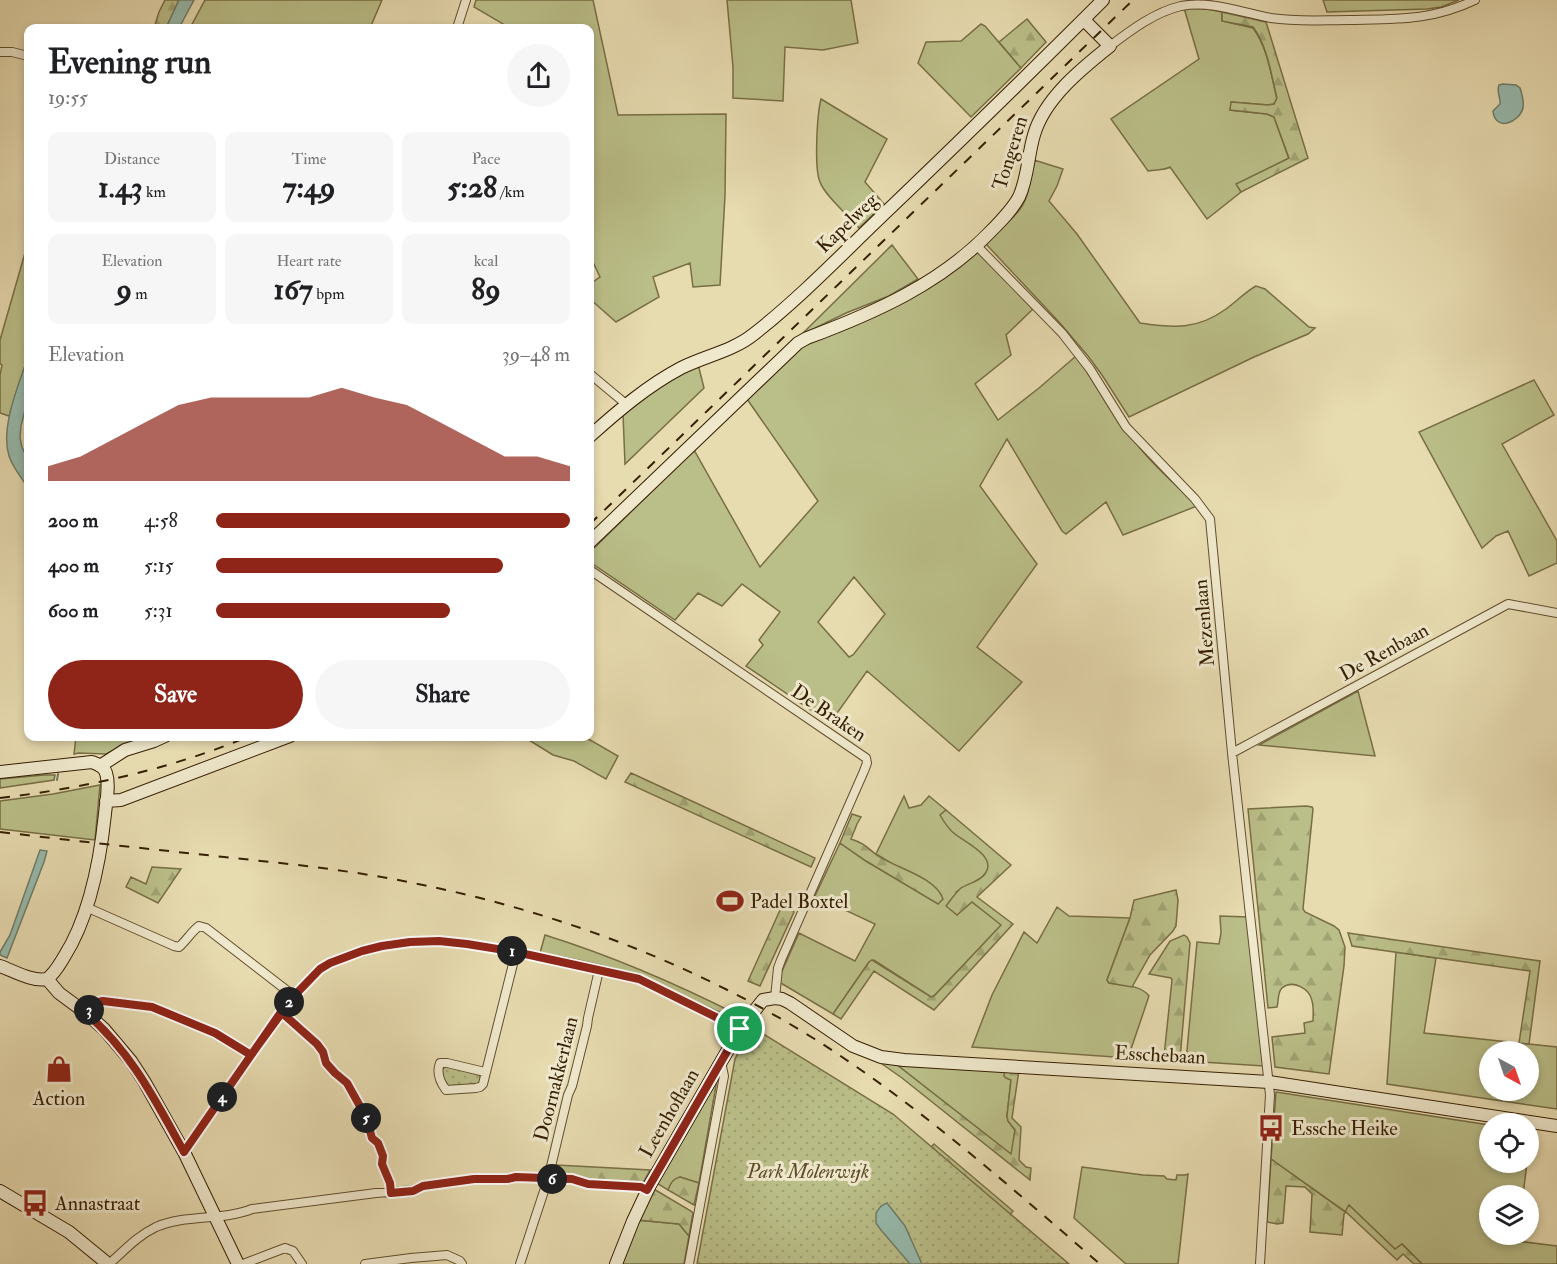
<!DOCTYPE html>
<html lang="en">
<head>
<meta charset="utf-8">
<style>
  body { margin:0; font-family:"IM FELL Double Pica",serif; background:#f6f6f6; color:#202124; height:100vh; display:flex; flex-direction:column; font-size:22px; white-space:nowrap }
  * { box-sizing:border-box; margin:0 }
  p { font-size:20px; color:#757577 }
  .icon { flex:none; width:33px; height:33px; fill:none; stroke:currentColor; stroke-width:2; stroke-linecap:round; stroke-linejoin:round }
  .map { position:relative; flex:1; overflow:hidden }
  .details { position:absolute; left:24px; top:24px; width:570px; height:717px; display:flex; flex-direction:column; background:#fff; border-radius:12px; box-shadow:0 3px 9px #0003 }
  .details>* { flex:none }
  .needle { width:39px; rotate:140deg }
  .tools { position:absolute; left:1479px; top:1041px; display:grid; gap:12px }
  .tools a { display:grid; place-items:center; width:60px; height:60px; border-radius:50%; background:#fff; box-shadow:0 3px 9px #0003; font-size:30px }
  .pin { position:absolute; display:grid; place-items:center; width:51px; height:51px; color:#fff; margin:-26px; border:3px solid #fff; border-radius:50%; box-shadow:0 2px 6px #0007 }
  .km { position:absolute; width:30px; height:30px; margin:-15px; border-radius:50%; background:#222; color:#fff; font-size:16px; line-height:30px; text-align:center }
  .round { display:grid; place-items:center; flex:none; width:63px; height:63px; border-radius:32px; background:#f6f6f6 }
  .headline { display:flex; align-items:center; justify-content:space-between; height:102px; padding:0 24px }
  h1 { font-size:33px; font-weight:700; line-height:45px }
  .figures { display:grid; grid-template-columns:repeat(3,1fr); gap:9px; height:102px; padding:6px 24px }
  .figures div { display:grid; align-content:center; border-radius:12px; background:#f6f6f6; text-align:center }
  .figures b { font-size:30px; font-weight:700 }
  .figures small { font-size:16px; font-weight:400 }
  .figures p { font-size:16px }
  .chart { height:168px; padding:12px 24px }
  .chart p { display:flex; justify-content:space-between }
  .chart svg { width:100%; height:108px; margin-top:6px; fill:#8f2418; opacity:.7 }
  .action { display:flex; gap:12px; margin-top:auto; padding:12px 24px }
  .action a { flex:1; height:69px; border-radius:36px; background:#8f2418; color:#fff; font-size:24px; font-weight:700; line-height:69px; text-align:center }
  .action a+a { background:#f6f6f6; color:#202124 }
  ul { padding:0 24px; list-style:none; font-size:20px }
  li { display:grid; grid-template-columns:96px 72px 1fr; align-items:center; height:45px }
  li i { height:15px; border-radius:8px; background:#8f2418 }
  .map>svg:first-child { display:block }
</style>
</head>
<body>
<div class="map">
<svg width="1557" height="1264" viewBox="0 0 1557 1264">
  <defs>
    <pattern id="forest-firs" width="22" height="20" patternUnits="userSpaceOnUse" patternTransform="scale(1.5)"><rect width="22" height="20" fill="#babe88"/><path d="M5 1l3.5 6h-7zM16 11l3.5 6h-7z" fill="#a0a374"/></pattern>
    <pattern id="park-dots" width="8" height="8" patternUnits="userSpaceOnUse" patternTransform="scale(1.5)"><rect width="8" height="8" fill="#babe88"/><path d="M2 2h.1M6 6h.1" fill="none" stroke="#a0a374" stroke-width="1.8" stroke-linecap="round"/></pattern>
  </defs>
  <rect width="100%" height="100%" fill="#e7dbb0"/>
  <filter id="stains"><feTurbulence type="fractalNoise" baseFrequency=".00333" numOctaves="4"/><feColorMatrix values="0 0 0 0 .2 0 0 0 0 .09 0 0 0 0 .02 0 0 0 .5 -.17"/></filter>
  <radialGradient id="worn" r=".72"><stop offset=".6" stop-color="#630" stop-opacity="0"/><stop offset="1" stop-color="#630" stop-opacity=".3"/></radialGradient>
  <path fill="#babe88" stroke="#786e45" stroke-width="1.5" fill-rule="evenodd" d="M205 0H382L370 28H190Z
    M476 0H593L618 115 726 114 725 196 720 285 693 287 690 263 653 277 659 297 616 322 590 299V284L600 277 592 260H590V28H510L474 7Z
    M727 0H851L858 43 823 50 785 47 783 101 733 98V67Z
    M1323 0H1459L1441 7 1427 9 1327 12Z
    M1184 8 1207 9 1222 12V21L1253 28C1268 48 1271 75 1277 99L1274 104 1268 105 1232 102 1230 110 1267 114 1274 117 1289 159 1237 184 1241 192 1207 219 1170 167C1163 171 1156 169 1148 171L1111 119 1199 59Z
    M981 24 985 26 1021 68 971 117 918 63 926 42 961 41Z
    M821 99 887 139 865 182 884 204 859 228C849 216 825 196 820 182 814 168 817 115 821 99Z
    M1034 160 1063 169 1057 186 1049 201 1077 234 1140 323C1174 328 1197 330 1226 309 1236 302 1245 292 1256 286L1265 289 1309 327 1315 328 1308 334 1254 357 1129 417 1102 375 1088 356 1059 322 985 243C996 231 1013 221 1022 206 1030 193 1031 175 1034 160Z
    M892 245 918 279 889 296 846 313 801 335Z
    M27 246 28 247V293C25 300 24 311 28 318V357L9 416 0 413V375L2 365 0 364V340Z
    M976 252 980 254 1033 309 1006 335 1011 355 975 384 998 420 1039 388 1076 356C1097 384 1114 415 1136 443 1154 467 1177 485 1197 506L1123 535 1106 502 1066 534 1062 531 1007 439 980 486 1037 564 977 647 1022 682 959 751 867 671 830 723 746 666 763 645 759 640 780 612 742 584 722 606 698 593 675 620 590 562V552L694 450 760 567 818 501 747 399 806 342ZM854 577 885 614 853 655 849 657 818 622Z
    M698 364 704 388 625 464 623 414 648 394Z
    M1534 380 1554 415 1502 444 1557 541V563L1529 576 1508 531 1496 536 1482 548 1419 432Z
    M1358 691 1375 756 1259 745Z
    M76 737H144V739L123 746 106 754 79 753 74 754Z
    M524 737H585L618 756 606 779 574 761 553 755Z
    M44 775H55L54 780 0 788V779Z
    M100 785 95 840 0 829V801L53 794Z
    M904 796 909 808 921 805 929 796 946 810 941 815C944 820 947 826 952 831 961 841 1002 856 984 875 977 883 965 885 956 892L972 902 1002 925 934 996 931 997 874 960 869 962 833 1014 779 982V978L799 933 855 961 875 924 815 896 840 843 866 861 938 903 941 895 936 890 876 854Z
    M1057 907 1069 916 1130 918 1107 980 1109 983C1122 985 1141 985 1149 996L1128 1058 972 1047 992 995 1024 932 1037 943Z
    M1220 916 1248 917 1264 1066 1186 1061 1197 942 1219 944 1221 933Z
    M545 935C612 956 677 984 740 1016H728L639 976C607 965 574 959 540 953Z
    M1396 952 1436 958 1424 1033 1557 1047V1109L1387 1084ZM1490 1052H1528V1090H1490Z
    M892 1061 1005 1069 1011 1079 1007 1116 1008 1121 1015 1130 1012 1155Z
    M718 1074 699 1183 680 1177 673 1181 668 1190 655 1182Z
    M1276 1092 1489 1125 1490 1162 1527 1163 1523 1195 1490 1196V1234L1518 1235 1517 1241 1557 1246V1264H1422L1402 1244 1395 1250 1349 1206 1346 1212 1271 1159Z
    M1082 1167 1143 1175 1164 1176 1167 1179 1176 1180 1177 1175H1185L1188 1174 1178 1264H1126L1074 1218Z
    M637 1220 679 1224 689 1236 684 1264H620Z"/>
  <path fill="url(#forest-firs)" stroke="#786e45" stroke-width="1.5" d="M165 0H179L166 28H154L159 12Z
    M1222 12 1266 22 1308 158 1241 192 1236 184 1289 158 1274 117 1267 114 1230 110 1231 102 1268 105 1274 104 1277 98C1271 75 1268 47 1253 27L1222 21Z
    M1027 19 1046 42 1021 68 999 42Z
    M631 773 815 858 811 867 625 782Z
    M1306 806 1312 807 1313 809 1303 909 1305 912 1334 926 1339 930 1345 947 1344 966 1329 1074 1275 1067 1272 1037 1305 1033 1304 1023 1313 1021C1313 1015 1314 1007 1312 1001 1310 989 1293 979 1282 988 1277 993 1279 1001 1277 1007L1268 1008 1248 809Z
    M946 810 1011 865 977 897 1013 924 934 1010 874 971 841 1019 833 1014 869 962 872 960 931 997 934 996 1001 925 972 902 957 915 946 906C951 900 955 893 961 888 969 883 979 882 985 874 998 857 965 842 955 834 948 829 944 822 940 815Z
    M852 814 861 817 857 824 851 839C866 844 867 848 878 856 896 868 936 877 943 899L938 904 866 861 840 843Z
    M152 867 181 869 158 903 126 887 131 877 146 884Z
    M1176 890 1178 900 1176 926 1173 931 1150 955 1132 987 1109 983 1107 980 1130 918 1134 900Z
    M785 899 794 912 760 986 748 981Z
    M1348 933 1540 961 1529 1044 1519 1043 1530 971 1352 946Z
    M1184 935 1187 937 1190 943 1180 1059H1169L1164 1056 1172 980 1171 978 1149 974 1170 941Z
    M875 1059 892 1061 1011 1154 1015 1130 1008 1121 1007 1116 1011 1080 1006 1078 1004 1076 1005 1069 1019 1070 1012 1118 1021 1127 1019 1160 1026 1167 1031 1168 1030 1180 902 1078Z
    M934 1144 1013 1211 1001 1224 929 1149Z
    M1271 1159 1345 1212 1349 1205 1395 1249 1402 1244 1422 1264H1414L1403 1254 1397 1260 1346 1212 1344 1214 1342 1235 1310 1232 1312 1194 1305 1187 1286 1186 1283 1223 1277 1224 1267 1222Z
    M556 1165 650 1170 643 1183 574 1181 554 1175Z
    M680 1177 699 1183 694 1205 668 1190C670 1184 674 1178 680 1177Z
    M652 1188 691 1211 693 1213 689 1236 679 1224 637 1220Z"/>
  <path fill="url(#park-dots)" stroke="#786e45" stroke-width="1.5" d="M752 1027 893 1114 1069 1264H697L735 1059Z
    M447 1066 479 1075 481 1078 479 1084 447 1086 441 1072 442 1069Z"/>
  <path fill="#97bbae" stroke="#707d69" stroke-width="1.5" d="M179 0H194L179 28H166Z
    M1503 84 1516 85 1520 88C1522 94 1524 102 1523 108 1519 123 1495 132 1493 111L1500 104C1501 97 1496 92 1499 85Z
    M28 357V398L21 426 20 438 22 447 28 460V488C22 478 13 468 9 456 0 427 19 384 28 357Z
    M40 850 47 851 44 862 7 958 0 955V952L10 935Z
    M887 1203 905 1226 922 1264H910L881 1230 876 1223V1213L881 1206Z"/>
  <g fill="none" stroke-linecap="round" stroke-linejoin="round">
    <path stroke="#707d69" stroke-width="2" d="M57 780 58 774"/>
    <defs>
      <path id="street" d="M457 28 466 0
        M1110 46C1131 30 1155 12 1181 6 1211 0 1243 13 1271 18 1297 22 1323 20 1349 20 1396 19 1431 21 1475 0
        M0 52H12L28 56
        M977 246 1062 333 1090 369 1126 427 1195 499 1210 519 1232 753 1270 1095 1260 1264
        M590 374 626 404
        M590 570 866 758 867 763 864 771 781 960 778 968 775 998
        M1232 753 1508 604 1557 613
        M86 907 174 946 179 947C187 940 191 932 199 926L206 928 294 996
        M281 1012 317 1044 323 1052 326 1063 335 1073 347 1083 366 1117 372 1138 378 1143 383 1156 382 1163 390 1183 391 1193
        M86 1013 98 1002 103 1001 152 1007 215 1033 251 1055
        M485 1072 447 1063H440C436 1073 440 1082 446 1090L476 1088 480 1087 483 1084 516 952
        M184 1152 281 1012 313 975 320 969 330 963 348 956 382 946 410 942 439 941 467 944 516 952 639 979 740 1029
        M109 1264C124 1251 137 1236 156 1227 186 1214 222 1221 252 1209L376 1193 413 1190 423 1186 474 1179H507L515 1177 572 1179 588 1184 641 1187 647 1190
        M243 1264 285 1248 293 1251 302 1264
        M365 1264 411 1258 447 1255 460 1261 462 1264
        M520 1264 548 1179 568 1095 572 1086 587 1026 588 1018 599 970
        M689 1264 724 1076 721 1062"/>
      <path id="secondary" d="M590 436C618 411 647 386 681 368 705 356 733 351 754 334 801 297 842 254 885 213 958 143 1031 72 1103 0
        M590 542 798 343 807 338C874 313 940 284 990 232 1001 221 1012 210 1019 197 1028 178 1028 154 1034 135 1044 99 1081 69 1110 46L1084 20
        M100 766 125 750 154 741 165 736
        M0 772 92 762C97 764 104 766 106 773 110 785 106 802 105 814 100 862 90 916 64 957 59 965 55 973 47 979
        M106 801 121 800 290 736
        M0 966C14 971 32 982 47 979
        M47 979 59 993 86 1013 104 1029 131 1061 144 1081 184 1152 238 1264
        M0 1191 69 1232 108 1264
        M616 1264 633 1221 650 1185 740 1029 763 1000 775 998 782 999 790 1003 853 1046 881 1057 904 1060 1269 1082 1557 1126"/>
    </defs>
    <use href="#street" stroke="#624e2e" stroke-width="10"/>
    <use href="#secondary" stroke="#361f02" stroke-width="14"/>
    <use href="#street" stroke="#efe8cc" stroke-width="8"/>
    <use href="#secondary" stroke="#efe8cc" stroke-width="12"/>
    <path stroke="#361f02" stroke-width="2" stroke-dasharray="10 10" stroke-linecap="butt" d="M590 524 1133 0
      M0 798C85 788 171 769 250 736
      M0 832C75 841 150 849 224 857 291 864 358 871 423 885 560 913 694 964 813 1038 916 1103 1008 1185 1100 1264"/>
  </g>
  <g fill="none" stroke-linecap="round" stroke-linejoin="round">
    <defs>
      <path id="route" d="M740 1029 639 979 516 952 467 944 439 941 410 942 382 946 362 951 330 963 320 969 294 996 251 1055 215 1033 152 1007 103 1001 98 1002 86 1013C132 1053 155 1100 184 1152L281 1012 317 1044 323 1052 326 1063 335 1073 347 1083 366 1117 372 1138 378 1143 383 1156 382 1164 390 1183 391 1193 413 1191 423 1186 474 1179H507L516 1177 572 1179 588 1184 641 1187 647 1190 740 1029"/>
    </defs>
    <use href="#route" stroke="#fff" stroke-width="12"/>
    <use href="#route" stroke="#8f2418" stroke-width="8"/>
  </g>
  <defs>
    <symbol id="stadium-bare" viewBox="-9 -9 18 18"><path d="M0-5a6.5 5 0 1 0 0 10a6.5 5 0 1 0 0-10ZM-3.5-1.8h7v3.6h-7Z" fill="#8f2418" stroke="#efe8cc" stroke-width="2.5" paint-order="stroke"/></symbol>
    <symbol id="shop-bare" viewBox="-9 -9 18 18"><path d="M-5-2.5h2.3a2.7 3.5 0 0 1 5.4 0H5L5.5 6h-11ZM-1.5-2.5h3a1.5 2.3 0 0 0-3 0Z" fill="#8f2418" stroke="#efe8cc" stroke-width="2.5" paint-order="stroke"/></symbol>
    <symbol id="bus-bare" viewBox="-9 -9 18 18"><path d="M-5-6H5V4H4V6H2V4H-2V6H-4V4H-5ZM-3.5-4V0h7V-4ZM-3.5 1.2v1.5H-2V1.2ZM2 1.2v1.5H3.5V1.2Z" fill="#8f2418" stroke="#efe8cc" stroke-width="2.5" paint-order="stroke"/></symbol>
  </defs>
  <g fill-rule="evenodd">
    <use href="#stadium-bare" x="711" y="882" width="38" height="38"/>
    <use href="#shop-bare" x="40" y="1050" width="38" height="38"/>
    <use href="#bus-bare" x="1252" y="1109" width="38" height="38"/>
    <use href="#bus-bare" x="16" y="1184" width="38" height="38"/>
  </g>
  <g text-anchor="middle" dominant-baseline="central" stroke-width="6" stroke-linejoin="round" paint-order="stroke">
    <g font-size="20" fill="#361f02" stroke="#efe8cc">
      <text transform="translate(1010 153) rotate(-73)">Tongeren</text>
      <text transform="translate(847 223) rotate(-44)">Kapelweg</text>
      <text transform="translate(1204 623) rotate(-95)">Mezenlaan</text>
      <text transform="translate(1384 652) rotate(-29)">De Renbaan</text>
      <text transform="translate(829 713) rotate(34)">De Braken</text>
      <text transform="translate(1160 1055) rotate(3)">Esschebaan</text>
      <text transform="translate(556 1079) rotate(-76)">Doornakkerlaan</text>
      <text transform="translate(669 1113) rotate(-60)">Leenhoflaan</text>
    </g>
    <g font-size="20" fill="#361f02" stroke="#efe8cc" text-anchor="start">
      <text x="750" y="901">Padel Boxtel</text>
      <text x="59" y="1098" text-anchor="middle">Action</text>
      <text x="1291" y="1128">Essche Heike</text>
      <text x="55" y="1203">Annastraat</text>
    </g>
    <g font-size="20" font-style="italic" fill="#5e4f2a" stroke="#efe8cc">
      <text x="808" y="1171">Park Molenwijk</text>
    </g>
  </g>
  <rect width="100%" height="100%" filter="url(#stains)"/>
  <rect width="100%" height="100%" fill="url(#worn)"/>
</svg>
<div class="tools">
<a><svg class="needle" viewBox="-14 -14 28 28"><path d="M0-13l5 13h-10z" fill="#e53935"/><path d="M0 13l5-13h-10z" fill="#757577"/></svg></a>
<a><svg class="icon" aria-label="locate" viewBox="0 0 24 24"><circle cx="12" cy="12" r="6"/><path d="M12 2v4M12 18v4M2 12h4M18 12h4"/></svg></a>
<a><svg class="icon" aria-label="layers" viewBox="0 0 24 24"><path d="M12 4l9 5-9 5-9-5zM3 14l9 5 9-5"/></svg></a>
</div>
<div class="pin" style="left:740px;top:1029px;background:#1e9e55"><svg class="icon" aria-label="arrive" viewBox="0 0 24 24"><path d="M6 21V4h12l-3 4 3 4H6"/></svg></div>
<b class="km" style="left:512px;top:951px">1</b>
<b class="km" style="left:289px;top:1002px">2</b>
<b class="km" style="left:89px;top:1010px">3</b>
<b class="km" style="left:222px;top:1097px">4</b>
<b class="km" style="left:366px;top:1118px">5</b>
<b class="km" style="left:552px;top:1179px">6</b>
<section class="details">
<div class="headline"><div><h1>Evening run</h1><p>19:55</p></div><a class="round"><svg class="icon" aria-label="share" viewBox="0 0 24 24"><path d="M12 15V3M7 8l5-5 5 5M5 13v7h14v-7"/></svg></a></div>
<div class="figures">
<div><p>Distance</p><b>1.43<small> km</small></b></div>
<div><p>Time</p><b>7:49</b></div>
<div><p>Pace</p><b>5:28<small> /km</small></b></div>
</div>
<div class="figures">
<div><p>Elevation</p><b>9<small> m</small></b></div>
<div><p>Heart rate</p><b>167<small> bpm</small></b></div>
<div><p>kcal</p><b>89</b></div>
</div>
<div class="chart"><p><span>Elevation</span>39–48 m</p>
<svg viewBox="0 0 160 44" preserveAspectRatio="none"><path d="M0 44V38L10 34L20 27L30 20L40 13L50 10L60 10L70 10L80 10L90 6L100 10L110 13L120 20L130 27L140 34L150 34L160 38V44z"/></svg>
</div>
<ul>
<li><b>200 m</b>4:58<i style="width:100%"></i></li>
<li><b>400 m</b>5:15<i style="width:81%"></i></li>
<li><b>600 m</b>5:31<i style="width:66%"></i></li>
</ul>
<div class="action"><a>Save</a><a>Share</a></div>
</section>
</div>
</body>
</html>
